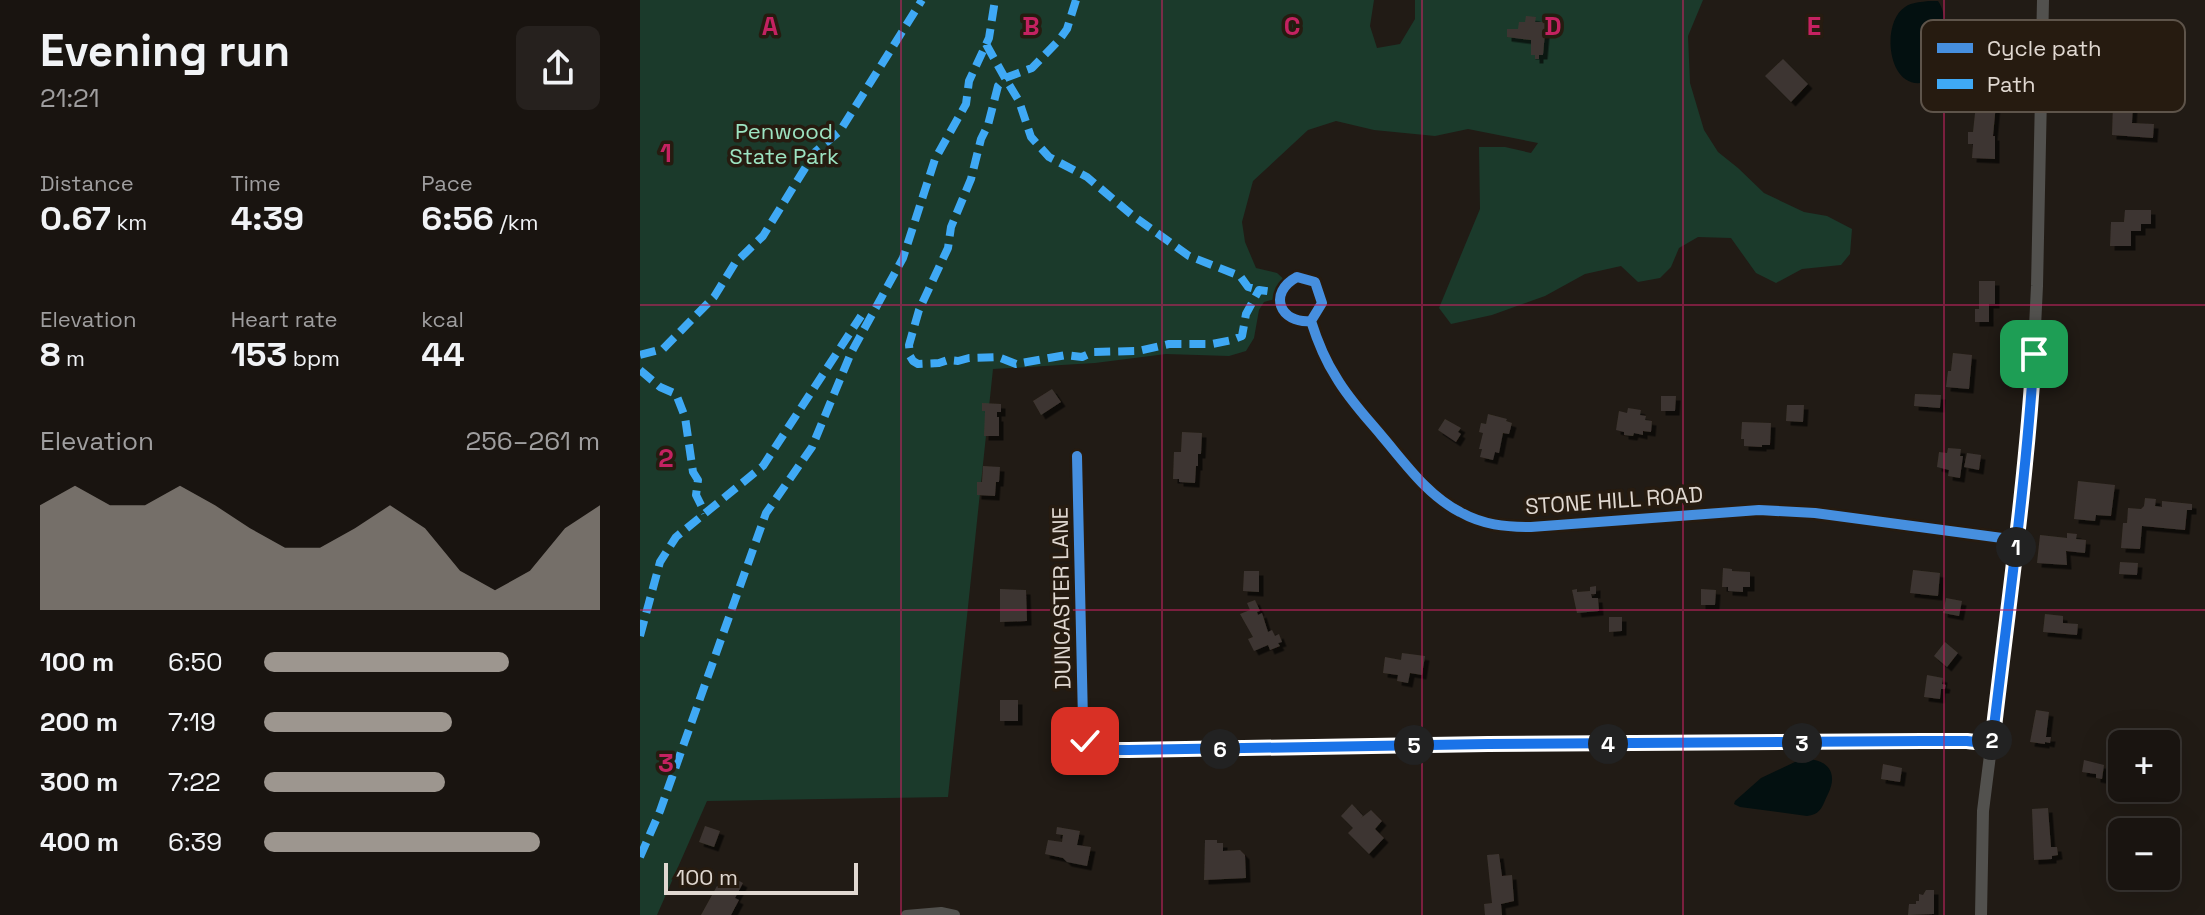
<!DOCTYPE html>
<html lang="en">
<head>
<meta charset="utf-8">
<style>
  body { margin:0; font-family:"Space Grotesk",sans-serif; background:#26211e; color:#f1f3f6; height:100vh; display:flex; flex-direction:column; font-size:30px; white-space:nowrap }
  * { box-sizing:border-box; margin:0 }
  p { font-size:26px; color:#9f9e9f }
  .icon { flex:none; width:44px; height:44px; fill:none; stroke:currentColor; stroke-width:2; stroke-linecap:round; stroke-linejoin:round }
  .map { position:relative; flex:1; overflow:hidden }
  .drawer { display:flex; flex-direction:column; background:#191410; width:640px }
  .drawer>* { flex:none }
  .controls { position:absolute; left:1468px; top:730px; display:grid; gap:16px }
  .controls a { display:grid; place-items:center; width:72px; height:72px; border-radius:12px; background:#191410; box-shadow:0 8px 32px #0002,0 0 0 2px #373330; font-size:40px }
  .scale { position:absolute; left:24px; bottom:20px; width:194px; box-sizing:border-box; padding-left:8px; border:4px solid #e0d8d1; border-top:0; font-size:22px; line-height:28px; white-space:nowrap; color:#e0d8d1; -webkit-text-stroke:6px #261b10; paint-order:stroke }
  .pin { position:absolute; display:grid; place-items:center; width:68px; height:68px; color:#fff; margin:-34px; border-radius:16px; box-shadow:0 4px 12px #0006 }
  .km { position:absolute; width:40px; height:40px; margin:-20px; border-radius:50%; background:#222; color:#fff; font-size:22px; line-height:40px; text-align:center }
  .round { display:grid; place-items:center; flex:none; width:84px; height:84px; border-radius:12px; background:#26211e }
  .headline { display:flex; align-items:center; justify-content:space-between; height:136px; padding:0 40px }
  h1 { font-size:44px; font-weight:700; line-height:60px }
  .figures { display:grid; grid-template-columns:repeat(3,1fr); gap:12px; height:136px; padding:8px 40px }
  .figures div { display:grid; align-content:center }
  .figures b { font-size:34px; font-weight:700 }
  .figures small { font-size:22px; font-weight:400 }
  .figures p { font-size:22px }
  .chart { height:224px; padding:16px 40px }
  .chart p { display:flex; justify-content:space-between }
  .chart svg { width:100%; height:144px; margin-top:8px; fill:#9d968f; opacity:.7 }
  ul { padding:0 40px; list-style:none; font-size:26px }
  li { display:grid; grid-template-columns:128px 96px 1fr; align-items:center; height:60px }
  li i { height:20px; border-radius:10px; background:#9d968f }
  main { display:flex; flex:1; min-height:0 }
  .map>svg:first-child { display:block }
</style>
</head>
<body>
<main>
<section class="drawer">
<div class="headline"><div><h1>Evening run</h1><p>21:21</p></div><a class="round"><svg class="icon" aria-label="share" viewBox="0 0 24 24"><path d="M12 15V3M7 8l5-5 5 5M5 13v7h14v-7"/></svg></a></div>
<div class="figures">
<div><p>Distance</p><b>0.67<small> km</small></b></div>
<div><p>Time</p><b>4:39</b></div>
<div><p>Pace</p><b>6:56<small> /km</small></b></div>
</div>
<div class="figures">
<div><p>Elevation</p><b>8<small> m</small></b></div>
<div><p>Heart rate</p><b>153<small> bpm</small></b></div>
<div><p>kcal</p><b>44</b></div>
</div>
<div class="chart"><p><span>Elevation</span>256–261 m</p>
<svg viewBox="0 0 160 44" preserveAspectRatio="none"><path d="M0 44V12L10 6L20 12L30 12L40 6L50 12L60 19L70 25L80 25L90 19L100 12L110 19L120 32L130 38L140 32L150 19L160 12V44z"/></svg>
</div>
<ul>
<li><b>100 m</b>6:50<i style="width:73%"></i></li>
<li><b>200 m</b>7:19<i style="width:56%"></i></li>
<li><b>300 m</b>7:22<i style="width:54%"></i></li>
<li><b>400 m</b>6:39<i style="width:82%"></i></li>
</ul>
</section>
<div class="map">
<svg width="1565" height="915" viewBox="0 0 1565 915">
  <defs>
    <filter id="shadow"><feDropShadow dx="4.5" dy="4.5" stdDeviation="0" flood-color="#0009"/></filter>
  </defs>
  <rect width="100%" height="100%" fill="#211b15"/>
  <path fill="#1b3a2b" d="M0 0H734L730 26 737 48 760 44 775 19V0H1063L1048 36 1050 83 1064 130 1078 152 1098 168 1124 193 1164 212 1187 216 1212 229 1210 254 1201 265 1162 269 1136 283 1116 273 1091 238 1058 237 1039 248 1031 267 1020 278 998 282 981 266 945 274 905 296 852 315 811 324 799 308 840 209 839 147H865L891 153 898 143 828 129 795 136 734 130 696 121 668 130 613 181 602 222 605 242 616 268 637 273 647 282 639 298 624 302 619 310 614 338 606 351 589 356 526 354 455 363 353 369 308 797 67 801 17 915H0Z"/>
  <path fill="#031010" d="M1289 1H1298C1310 17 1306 61 1295 78 1249 104 1238 24 1265 7 1272 2 1282 2 1289 1Z
    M1167 759C1189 760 1198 774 1188 794 1182 806 1182 814 1167 816L1100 807 1094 804 1095 801 1121 778 1157 761Z"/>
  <path fill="#3e3630" filter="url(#shadow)" d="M886 16 896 17 895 22H906L903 55H899V59H895V55H891V40L867 37V29H878L879 22H885Z
    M1143 59 1168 84 1151 102 1125 76Z
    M1336 104H1356L1353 136H1355V159L1332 158 1333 144H1328V132H1333Z
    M1473 104 1493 105 1492 123 1514 124 1513 138 1472 135Z
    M1485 210H1511V224H1501V231H1491V246H1470L1471 222H1484Z
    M1339 281H1355V304H1349V322H1335V309H1339Z
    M1313 353 1332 355 1329 389 1306 387 1308 371H1311Z
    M412 389 421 402 401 415 393 401Z
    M1275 394 1301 395 1300 408 1274 406Z
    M1021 396H1036L1035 411H1021Z
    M342 403 361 404V412H357V417H359V436H344L345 411H342Z
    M1147 405H1164L1163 422 1146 421Z
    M988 408 1001 410 1000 415 1006 416 1005 420 1012 421 1011 432 1003 431V435L994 433 993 436 984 435V432L976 430 979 411 987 413Z
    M848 414 867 419 866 421 872 423 869 434 863 433 859 453 855 452 853 460 840 457 842 449H839L843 433 839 432 841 423 846 424Z
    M805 419 821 428 818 432 821 434 816 442 798 430Z
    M1102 422 1131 423 1130 445H1122V447L1104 446V439H1101Z
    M542 432 562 433 561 454H558V466H556L555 483 539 482V479H533L534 452H541Z
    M1308 448 1321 449 1320 456H1323L1320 478 1308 476 1309 470 1297 467 1299 452 1307 453Z
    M1327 453 1341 455 1339 470 1324 467Z
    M343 466 360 467 359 482H356L355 496 337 495V482H342Z
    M1438 481 1475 485 1471 516 1456 515 1455 521 1434 519Z
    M1505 498 1516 499 1515 506 1522 507V501L1552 504V510H1547L1545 530 1502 526 1500 549 1481 548 1483 523H1487L1488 508 1501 509 1504 506Z
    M1427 533 1437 534 1436 539 1446 540 1445 553 1426 551 1427 565 1397 563 1400 535 1427 538Z
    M1480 562 1498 563 1497 575 1479 574Z
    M1083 568 1092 569V571L1110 572V587H1103V592L1088 591V587H1082Z
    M1273 570 1300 573 1298 596 1270 593Z
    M604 571H619V592L603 591Z
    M956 586V594H951L952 598H958L959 611 937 613 932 590 937 589V592L950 591V587Z
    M360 589 386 590 387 621 360 622Z
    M1061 589 1076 590 1075 605H1061Z
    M1306 598 1322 601 1319 616 1303 613Z
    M615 600 620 611 617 612 618 615 622 613 628 632 632 630 635 636 639 634 642 642 638 643 640 646 630 650 628 645 614 651 608 639 613 637 600 614 610 610 607 603Z
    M1405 614 1423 616V623L1438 624 1437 635 1403 632Z
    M969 617H982V631L969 632Z
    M1305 642 1318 653 1307 667 1294 656Z
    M762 653 785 656 782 675 770 673 768 683 757 681 758 675 743 673 745 657 761 660Z
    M1287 675 1303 678 1302 684 1306 685 1305 689H1301L1300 699 1284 697Z
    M360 700H378V721H360Z
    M1396 710 1409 712 1406 737H1411L1410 743 1405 742V744L1390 742Z
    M1444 760 1464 765 1462 779 1456 778V774L1442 772Z
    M1243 764 1262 768 1260 782 1241 779Z
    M712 804 723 816 721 818 731 810 742 821 735 829 744 838 729 854 708 833 713 828 701 816Z
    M1408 808 1411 847H1417L1418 855 1412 856V859L1394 860 1392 809Z
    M65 826 80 831 74 847 59 842Z
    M417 827 440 831 437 845 451 847 447 866 427 862 423 858 405 854 408 840 422 842 423 835 416 834Z
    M565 840H577V843H583V851L600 850 605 855 606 878 564 880Z
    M859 854 862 876 872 875 874 901 861 904 862 915H845L844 904 852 903 847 855Z
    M88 875 103 883 95 898 99 900 91 915H61L77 886 81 888Z
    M1286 890H1294V914L1268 915 1269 904H1276V901H1279V894L1283 895Z"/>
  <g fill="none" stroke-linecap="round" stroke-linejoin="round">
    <path stroke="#52514e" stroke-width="10" d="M671 321C640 324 627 293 657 277L675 282 682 303 671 321C677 340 685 360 696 377 708 398 725 416 741 435 765 463 787 495 820 512 843 525 865 527 891 527L1119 510 1175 513 1377 540
      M437 456 443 720C443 726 443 734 445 740 450 753 476 750 488 750L848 744 1282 741H1327L1352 744
      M266 915 301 912 315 915"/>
    <path stroke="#52514e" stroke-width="12" d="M1341 915 1343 811 1377 540 1391 409 1397 286 1403 0"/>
    <path stroke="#3fa9f5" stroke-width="8" stroke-dasharray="16 8" stroke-linecap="butt" d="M436 0 427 29 419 40 392 68 365 78 379 101 391 137 409 157 447 177 492 215 549 256 600 276 608 287 619 290
      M346 44 365 78 358 86 348 125 341 139 331 179 311 227 308 248 279 310 269 345 270 356 273 361 278 364 299 363 308 360 318 361 329 358 358 357 376 364 426 355 442 357 453 352 498 351 529 344H572L592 340 602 336 606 314 619 290 641 293
      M0 355 23 349 74 297 95 263 123 236 175 152 200 131 282 0
      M0 370 20 387 36 394 45 417 53 472 58 480 56 495 65 513
      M0 636 20 562 36 537 123 466 221 316
      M0 857 20 811 126 513 172 447 211 353 263 258 295 159 326 104 329 81 349 38 355 0"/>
    <defs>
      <path id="cycleway" d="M671 321C640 324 627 293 657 277L675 282 682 303 671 321C677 340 685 360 696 377 708 398 725 416 741 435 765 463 787 495 820 512 843 525 865 527 891 527L1119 510 1175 513 1377 540
        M437 456 443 720C443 726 443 734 445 740 450 753 476 750 488 750L848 744 1282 741H1327L1352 744"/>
    </defs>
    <use href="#cycleway" stroke="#261b10" stroke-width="15"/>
    <use href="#cycleway" stroke="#468fdf" stroke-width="10"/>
  </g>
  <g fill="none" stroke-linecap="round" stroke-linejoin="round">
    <defs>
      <path id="route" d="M445 741C455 752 474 750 488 750L848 744 1282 741H1327L1352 744C1367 614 1386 485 1394 354"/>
    </defs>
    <use href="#route" stroke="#fff" stroke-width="16"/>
    <use href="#route" stroke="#1a73e8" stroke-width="10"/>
  </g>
  <path fill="none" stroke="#c42261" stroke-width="2" stroke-opacity="0.55" d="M261 0V915M522 0V915M782 0V915M1043 0V915M1304 0V915M0 305H1565M0 610H1565"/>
  <g text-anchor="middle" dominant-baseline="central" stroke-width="7" stroke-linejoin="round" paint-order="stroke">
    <g font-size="22" fill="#9de4c2" stroke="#261b10">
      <text x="144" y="131">Penwood<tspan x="144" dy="25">State Park</tspan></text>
    </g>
    <g font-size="22" fill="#e0d8d1" stroke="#261b10">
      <text transform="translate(974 500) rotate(-4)">STONE HILL ROAD</text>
      <text transform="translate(421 598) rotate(-91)">DUNCASTER LANE</text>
    </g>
  </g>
  <rect x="1281" y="20" width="264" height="92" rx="12" fill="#261b10" stroke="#5e544a" stroke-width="2"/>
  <rect x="1297" y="43" width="36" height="10" fill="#468fdf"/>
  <rect x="1297" y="79" width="36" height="10" fill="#3fa9f5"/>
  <g font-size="22" fill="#e0d8d1">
    <text x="1347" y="56">Cycle path</text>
    <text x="1347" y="92">Path</text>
  </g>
  <g font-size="26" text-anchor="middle" font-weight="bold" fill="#c42261" stroke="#261b10" stroke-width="7" stroke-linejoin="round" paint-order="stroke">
    <text x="130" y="35">A</text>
    <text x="391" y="35">B</text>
    <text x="652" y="35">C</text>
    <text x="913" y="35">D</text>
    <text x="1174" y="35">E</text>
    <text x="26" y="162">1</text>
    <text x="26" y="467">2</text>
    <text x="26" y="772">3</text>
  </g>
</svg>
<div class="controls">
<a>+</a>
<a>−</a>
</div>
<div class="scale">100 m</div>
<div class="pin" style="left:1394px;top:354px;background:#1e9e55"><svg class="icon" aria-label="arrive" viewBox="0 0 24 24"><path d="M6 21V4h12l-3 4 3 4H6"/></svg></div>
<div class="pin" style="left:445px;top:741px;background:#d93025"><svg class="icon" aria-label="check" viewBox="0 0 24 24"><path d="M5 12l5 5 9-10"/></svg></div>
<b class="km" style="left:1376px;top:547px">1</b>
<b class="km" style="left:1352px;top:740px">2</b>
<b class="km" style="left:1162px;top:743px">3</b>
<b class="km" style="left:968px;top:744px">4</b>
<b class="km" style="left:774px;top:745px">5</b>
<b class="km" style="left:580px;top:749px">6</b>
</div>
</main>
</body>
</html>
